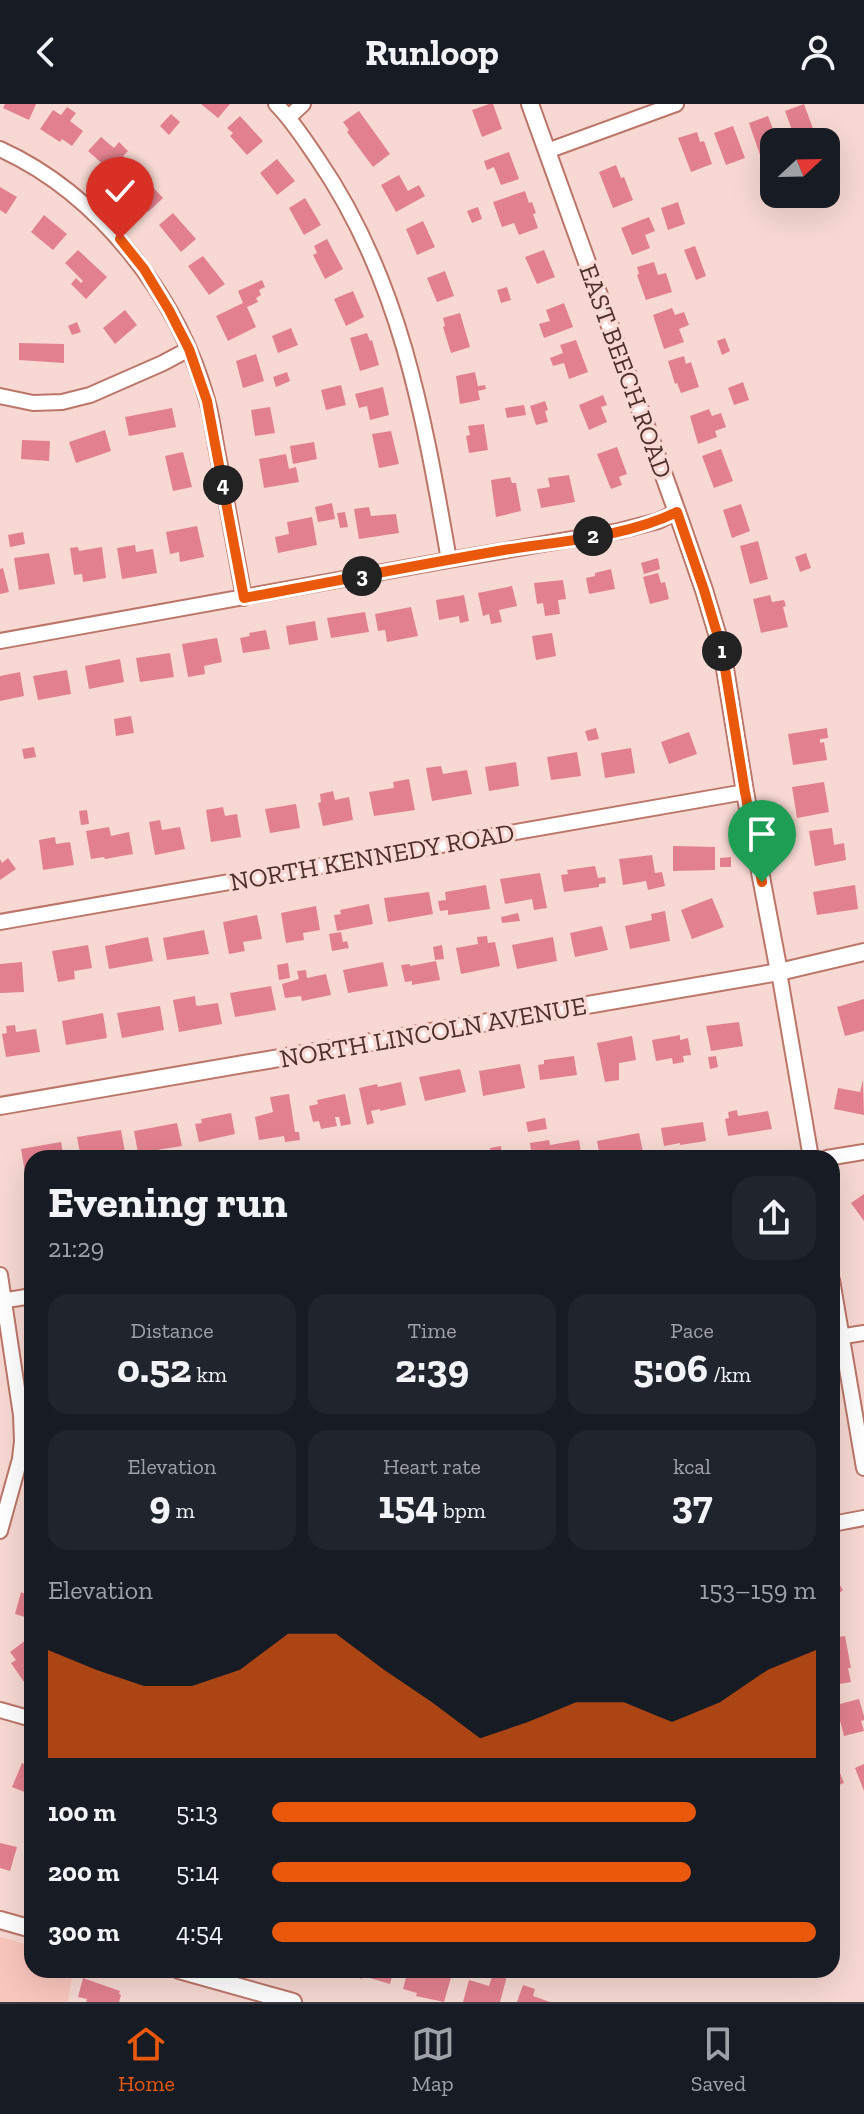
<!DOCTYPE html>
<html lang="en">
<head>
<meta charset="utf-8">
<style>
  body { margin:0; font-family:"Zilla Slab",serif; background:#20242c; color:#f1f3f6; height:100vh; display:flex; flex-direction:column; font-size:30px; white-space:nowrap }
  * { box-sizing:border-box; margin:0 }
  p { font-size:26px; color:#9ea1a6 }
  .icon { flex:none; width:44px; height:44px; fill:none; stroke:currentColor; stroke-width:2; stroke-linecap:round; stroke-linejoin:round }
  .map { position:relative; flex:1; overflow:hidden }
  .details { position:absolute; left:24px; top:1046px; width:816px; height:828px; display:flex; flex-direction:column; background:#171b24; border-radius:24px; box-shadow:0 8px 32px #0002 }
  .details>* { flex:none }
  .needle { width:52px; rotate:68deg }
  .buttons { position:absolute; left:760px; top:24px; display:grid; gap:16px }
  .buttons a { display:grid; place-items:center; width:80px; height:80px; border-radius:16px; background:#171b24; box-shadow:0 8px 32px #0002; font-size:40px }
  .pin { position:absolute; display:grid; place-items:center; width:68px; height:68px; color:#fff; margin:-82px -34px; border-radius:50% 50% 50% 0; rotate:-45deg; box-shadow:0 0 8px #0007 }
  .pin .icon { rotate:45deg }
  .km { position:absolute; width:40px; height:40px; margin:-20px; border-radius:50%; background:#222; color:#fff; font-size:22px; line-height:40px; text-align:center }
  .round { display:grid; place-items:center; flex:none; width:84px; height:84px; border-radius:24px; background:#20242c }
  .summary { display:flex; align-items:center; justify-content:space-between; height:136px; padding:0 24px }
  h1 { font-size:44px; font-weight:700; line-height:60px }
  .metrics { display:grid; grid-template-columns:repeat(3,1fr); gap:12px; height:136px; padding:8px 24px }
  .metrics div { display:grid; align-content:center; border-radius:20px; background:#20242c; text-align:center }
  .metrics b { font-size:40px; font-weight:700 }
  .metrics small { font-size:22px; font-weight:400 }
  .metrics p { font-size:22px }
  .chart { height:224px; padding:16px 24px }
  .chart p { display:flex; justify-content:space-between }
  .chart svg { width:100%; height:144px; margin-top:8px; fill:#ea580c; opacity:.7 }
  ul { padding:0 24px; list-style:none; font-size:26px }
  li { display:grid; grid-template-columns:128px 96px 1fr; align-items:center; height:60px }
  li i { height:20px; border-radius:10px; background:#ea580c }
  header { display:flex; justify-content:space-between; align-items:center; height:104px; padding:0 24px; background:#171b24; font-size:36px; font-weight:700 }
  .dock { display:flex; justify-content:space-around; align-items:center; height:112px; border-top:2px solid #363941; background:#171b24; font-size:22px; color:#9ea1a6 }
  .dock a { display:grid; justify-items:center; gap:4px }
  .dock .on { color:#ea580c }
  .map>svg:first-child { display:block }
</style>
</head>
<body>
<header><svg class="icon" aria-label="back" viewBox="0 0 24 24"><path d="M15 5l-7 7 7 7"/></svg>Runloop<svg class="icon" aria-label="person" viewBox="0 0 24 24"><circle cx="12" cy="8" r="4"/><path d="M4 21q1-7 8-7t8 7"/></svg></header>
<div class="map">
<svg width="864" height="1898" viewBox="0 0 864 1898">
  <rect width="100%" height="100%" fill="#f7d8d2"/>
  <path fill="#f9c6bc" d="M0 1833 32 1842V1866H73L68 1898H0Z"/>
  <path fill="#e3808f" d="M5 0H36L29 16 3 4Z
    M201 0H230L218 14Z
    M489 0H493L502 25 482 33 472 6Z
    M804 0 815 30 796 37 785 7Z
    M67 3 76 9 70 17 83 27 72 42 62 35 60 38 40 25 53 6 61 11Z
    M359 7 390 50 373 63 347 28 349 26 343 18Z
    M171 10 180 18 169 31 160 22Z
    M240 12 263 37 247 51 230 32 233 29 227 24Z
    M768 12 778 38H774V46L760 51 749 19Z
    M733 22 745 54 726 61 714 29Z
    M697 28 700 38 704 37 712 60 691 68 678 34Z
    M101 33 114 44 119 38 128 47 123 52 128 56 115 71 88 47Z
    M509 48 519 75 501 81 494 63 487 66 484 57Z
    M277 55 295 77 277 91 260 69Z
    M616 61 621 74 624 73 633 96 613 104 599 68Z
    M137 71 143 78 145 75 163 94 148 108 124 84Z
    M399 71 408 87 419 81 425 92 396 108 381 81Z
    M0 83 17 93 6 110 0 106Z
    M525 87 529 99 532 98 536 109 533 110 538 124 519 131 514 119 502 123 493 98Z
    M305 94 321 121 304 131 289 104Z
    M678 98 685 120 668 126 661 104Z
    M478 103 482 115 472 119 467 107Z
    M173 109 196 135 181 148 159 121Z
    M44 111 67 130 53 146 31 128Z
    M649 113 655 127 645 131 650 144 632 151 621 124Z
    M423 117 435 143 417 151 406 125Z
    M327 135 343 165 325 175 313 151 317 149 314 142Z
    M695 142 706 172 696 176 684 146Z
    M78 146 107 173 86 195 71 180 76 174 81 179 83 177 65 159Z
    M544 146 555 173 537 180 525 153Z
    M203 152 225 180 209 191 188 162Z
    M654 158 658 171 666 169 672 188 646 196 637 171 639 170 637 163Z
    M445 167 454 192 437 198 427 174Z
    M262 176 265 183 259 186 261 191 256 194 258 198 247 203 256 223 228 237 216 212 243 199 238 187Z
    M507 183 511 196 501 199 497 186Z
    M353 187 364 213 346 222 334 195Z
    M564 199 573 223 544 234 539 220 550 217 546 206Z
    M672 204 675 211 684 208 689 221 679 225 684 238 664 245 653 211Z
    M125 206 137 221 115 240 103 224Z
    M460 209 470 243 451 249 443 223 445 222 443 214Z
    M77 218 81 228 72 231 68 222Z
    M291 224 298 241 278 249 272 232Z
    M367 229 370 237 372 236 379 261 360 267 350 234Z
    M725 234 730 247 722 251 717 237Z
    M576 236 588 268 569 275 564 259 553 262 550 254 563 249 560 241Z
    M19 239 64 240V259L19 256Z
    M256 250 264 277 243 284 236 257Z
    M684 252 686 260 691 258 699 283 681 289 677 279 675 280 668 257Z
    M287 268 290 277 276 283 273 273Z
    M475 268 478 282 485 281 486 285 478 287 480 296 460 300 456 272Z
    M743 278 749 296 734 301 728 284Z
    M341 281 346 301 326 306 321 286Z
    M383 283 389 311 370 316 367 302 359 304 355 290Z
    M603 291 607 301 601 303 607 318 589 326 579 301Z
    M545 297 548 306 545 307 548 318 536 321 530 302Z
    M524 301 526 311 507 314 505 304Z
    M270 303 275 329 255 332 251 306Z
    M172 304 176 323 129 332 125 313Z
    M709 305 712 312 721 309 726 323 715 327 717 333 698 340 690 312Z
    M484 320 488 346 469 349 466 332 470 331 468 322Z
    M105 326 111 347 76 359 69 338Z
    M391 327 399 360 379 364 372 330Z
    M22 336 50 337 49 357 21 355Z
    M314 338 317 355 293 360 290 342Z
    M617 343 627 370 619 373 622 381 611 385 597 350Z
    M721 345 733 377 714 384 702 352Z
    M183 348 192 383 173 387 165 352Z
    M286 350 289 365 296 363 299 378 264 384 259 355Z
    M569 371 575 398 541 404 537 385 550 383 548 374Z
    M510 373 512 379H516L521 407 496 413 491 376Z
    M332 399 335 415 318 418 315 403Z
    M741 400 750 427 732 434 723 406Z
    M369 403 371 412 396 410 399 429 359 435 354 405Z
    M345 408 348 423 340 424 337 409Z
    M312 413 317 441 278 449 275 433 289 430 287 418Z
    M197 422 204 453 180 458 179 448 170 450 166 428Z
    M23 428 25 440 10 443 8 431Z
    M758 437 768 475 750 480 740 442Z
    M135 441 136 448 153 445 157 469 122 475 117 444Z
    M78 443 79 447 102 443 106 474 83 478 82 470 74 471 70 444Z
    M49 449 55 480 19 486 14 454Z
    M806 449 811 464 800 468 795 453Z
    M658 454 660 465 644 470 641 459Z
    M3 464 9 488 0 490V465Z
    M611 465 615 485 589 490 586 474 595 472V469Z
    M658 469 661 479 665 478 669 495 650 500 643 473Z
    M563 476 566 495 558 496 560 510 545 512 543 499 537 500 534 479Z
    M512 482 517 502 499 506 502 518 491 520 489 510 483 512 478 489Z
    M464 491 469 517 460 519 459 512 439 516 436 496Z
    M770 491 772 498 784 496 786 502 783 503 788 523 761 529 753 495Z
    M411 503 418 532 387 538 385 526 378 527 375 510Z
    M365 508 369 528 331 534 327 514Z
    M315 517 318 536 289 541 286 522Z
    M266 526 270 545 243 549 240 534 250 532 249 529Z
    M552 529 556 552 536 556 532 532Z
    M217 534 222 558 204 562 205 570 188 573 182 540Z
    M170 549 174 573 140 578 136 554Z
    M120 555 124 578 89 585 85 562Z
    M67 566 71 590 38 596 33 572Z
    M20 568 24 592 0 597V572Z
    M131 612 134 629 116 632 114 615Z
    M596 624 599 635 588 637 585 627Z
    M827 624 828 634 820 635V639L824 638 827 656 793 661 788 630Z
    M689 628 697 650 669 660 661 638Z
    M34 643 36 653 24 655 22 645Z
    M631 644 635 669 605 674 601 649Z
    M577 648 581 672 551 676 547 653Z
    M516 658 519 682 489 687 485 663Z
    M441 662 443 670 467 666 472 690 432 697 426 664Z
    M409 675 415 706 374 712 369 688 394 684 393 678Z
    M824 678 829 708 797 714 792 683Z
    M333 687 335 696 349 693 353 716 323 722 318 699 321 698 320 690Z
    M296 700 300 724 270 729 265 705Z
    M223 703 225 712 237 710 241 733 211 738 206 706Z
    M87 706 89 720 81 721 79 707Z
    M160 716 162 726 180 723 185 745 155 751 149 718Z
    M109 723 111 732 129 728 133 750 105 755 104 753 91 755 86 727Z
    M832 724 834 741 844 739 846 756 815 762 809 727Z
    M55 733 56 740 70 738 74 761 43 766 39 736Z
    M673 742 715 743V766L673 767Z
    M652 751 655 769 662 768 665 782 648 786 646 777 623 781 619 755Z
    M731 753V763H720V754Z
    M8 754 16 765 0 776V755L2 759Z
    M595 762 598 774 605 773 606 779 599 780V783L564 788 561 771 568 770 567 766Z
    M540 769 547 804 534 806 532 795 505 800 500 775Z
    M486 781 490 805 448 811V806L440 807 438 797 446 796 445 788Z
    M855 781 858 805 817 811 813 788Z
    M429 788 433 810 388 818 384 794Z
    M712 794 724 823 692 835 681 806Z
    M369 800 373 820 337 827 334 811 341 810 340 806Z
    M316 802 320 826 303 829 304 836 286 839 281 809Z
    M665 807 670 837 630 845 625 822 652 816 651 810Z
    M518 809 520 817 502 819 501 813Z
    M257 811 262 835 243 838 245 847 229 850 223 818Z
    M602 822 608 846 575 853 570 829Z
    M204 826 209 850 167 856 163 834Z
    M341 828 343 838 347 837 349 844 332 847 329 830Z
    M487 832 488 839 495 838 500 862 461 870 456 844 478 840 477 833Z
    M148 833 153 857 109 865 105 842Z
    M553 833 557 857 517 865 512 841Z
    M88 841 92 864 74 867 75 875 58 878 52 847Z
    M442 841 444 855 435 856 433 843Z
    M436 857 440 876 412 881V877L405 878 401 861 410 860V862Z
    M22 858 24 888 0 889V860Z
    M383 858 388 882 348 889 343 866Z
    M288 859 290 874 279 876 277 861Z
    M306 866 307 874 326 870 331 891 302 897 301 892 285 894 282 880 299 875 297 867Z
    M271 882 276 906 235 913 230 889Z
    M195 892 196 901 198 902 218 899 222 920 179 928 173 896Z
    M864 895V927L845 932 837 903Z
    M160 902 164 926 122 934 117 909Z
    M103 909 107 934 66 941 62 917Z
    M739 918 743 942 711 947 706 922Z
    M15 921 16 928 36 925 40 948 6 953 2 930 7 929 6 922Z
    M680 931V936L688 934 691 951 683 952 684 958 673 960 672 954 656 957 652 936Z
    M632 932 636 956 619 959V976L605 978 597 939Z
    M574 952 577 971 540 976 538 961 544 960V956Z
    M716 952 718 963 710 965 708 953Z
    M520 960 525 984 483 992 479 967Z
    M460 965 466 988 425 997 419 973Z
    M863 976 864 1011 834 1005 838 984 860 988Z
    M401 978 406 1001 380 1007V1005L371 1007 374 1019 367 1021 359 984 377 980 378 983Z
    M289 990 295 1028H299L300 1036 285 1038 284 1032 259 1036 255 1013 273 1008 270 993Z
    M345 990 351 1020 341 1022 339 1013H335L337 1022 321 1025 319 1017 313 1018 309 1002 318 1000 317 996Z
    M737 1006 738 1012 768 1007 772 1025 728 1032 725 1015 729 1014 728 1008Z
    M231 1009 235 1030 199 1038 195 1020 202 1019 201 1015Z
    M545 1014 547 1025 528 1028 526 1018Z
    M703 1018 706 1037 680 1041V1039L664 1042 661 1024Z
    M177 1019 182 1042 138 1049 134 1027Z
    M121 1026 125 1048 81 1054 77 1033Z
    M639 1029 643 1048 614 1054V1052L600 1054 597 1037Z
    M549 1036 550 1041 579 1036 582 1054H532L530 1039Z
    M61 1038 64 1054H32V1067L25 1068 21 1045Z
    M501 1042 502 1052 513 1050 514 1054H491L490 1044Z
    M864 1090V1117L851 1099Z
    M832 1470 843 1486 832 1496Z
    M28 1479 32 1480V1515L15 1510 21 1488 25 1490Z
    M845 1532 851 1564H848L851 1578 833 1581 832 1534Z
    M26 1536 32 1545V1573L24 1578 11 1559 16 1556 10 1548Z
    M859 1595 864 1612V1616L861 1617 864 1627 844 1632 836 1601Z
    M22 1659 32 1663V1691L12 1683Z
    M864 1660V1687L855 1664Z
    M840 1669 844 1679 832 1684V1673Z
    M0 1739 17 1743 10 1767 0 1764Z
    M349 1866H394L390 1880 363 1872 362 1875 348 1870Z
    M408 1866H436L452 1870 444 1898 416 1892 417 1889 403 1885Z
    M496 1871 505 1873 506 1876 500 1898H463L469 1876 489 1882 492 1873Z
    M83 1874 120 1887 119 1890 121 1891 119 1898H86L87 1895 78 1893Z
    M523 1881 535 1885 533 1892 550 1898H517Z"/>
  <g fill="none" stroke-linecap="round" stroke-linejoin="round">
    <defs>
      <path id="minor" d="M276 0C292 16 304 35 317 54 401 176 424 313 449 456
        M289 13 303 0
        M0 45C99 90 178 192 207 296 213 317 215 340 220 362 228 406 236 450 244 494
        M547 47 676 0
        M0 292 33 299 62 298 90 291 163 259 189 245
        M0 537 449 456 619 427 658 417 677 408
        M0 818 745 688
        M779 868 811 1054
        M827 1054 864 1048
        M0 1171 21 1311 22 1337 20 1355 0 1427
        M832 1176 864 1364
        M0 1197 32 1192
        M832 1234 864 1229
        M832 1420 864 1414
        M0 1606 32 1615"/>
      <path id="tertiary" d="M530 0 677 408 704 486 722 546 745 688 779 868
        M0 1002 779 868 864 848
        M0 1816 32 1825
        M179 1866 293 1898"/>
    </defs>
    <use href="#minor" stroke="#bb7669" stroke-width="18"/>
    <use href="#tertiary" stroke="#bb7669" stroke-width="20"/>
    <use href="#minor" stroke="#fff" stroke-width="14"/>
    <use href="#tertiary" stroke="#fff" stroke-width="16"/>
  </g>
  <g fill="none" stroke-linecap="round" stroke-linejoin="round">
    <defs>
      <path id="route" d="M120 135 144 165 169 206 189 245 207 297 244 494C331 478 417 461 504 446 560 437 626 433 677 408L704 486 722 546 745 688 762 778"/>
    </defs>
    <use href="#route" stroke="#fff" stroke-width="16"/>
    <use href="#route" stroke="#ea580c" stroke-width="10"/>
  </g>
  <g text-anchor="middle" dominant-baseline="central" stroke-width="7" stroke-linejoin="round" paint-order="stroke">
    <g font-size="26" fill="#4f312b" stroke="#f7d8d2">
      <text transform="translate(626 267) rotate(70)">EAST BEECH ROAD</text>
      <text transform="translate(372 753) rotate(-10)">NORTH KENNEDY ROAD</text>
      <text transform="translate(433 928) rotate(-10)">NORTH LINCOLN AVENUE</text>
    </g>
  </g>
</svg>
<div class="buttons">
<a><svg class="needle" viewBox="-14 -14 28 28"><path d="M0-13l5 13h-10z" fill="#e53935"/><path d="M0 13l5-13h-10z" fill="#9ea1a6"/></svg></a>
</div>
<div class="pin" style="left:762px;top:778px;background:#1e9e55"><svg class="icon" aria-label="arrive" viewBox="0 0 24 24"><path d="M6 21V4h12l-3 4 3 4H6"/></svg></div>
<div class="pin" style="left:120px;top:135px;background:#d93025"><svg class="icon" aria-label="check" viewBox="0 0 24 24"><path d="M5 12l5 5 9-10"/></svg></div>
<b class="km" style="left:722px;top:547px">1</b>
<b class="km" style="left:593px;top:432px">2</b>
<b class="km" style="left:362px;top:472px">3</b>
<b class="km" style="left:223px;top:381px">4</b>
<section class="details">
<div class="summary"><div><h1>Evening run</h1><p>21:29</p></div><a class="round"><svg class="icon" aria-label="share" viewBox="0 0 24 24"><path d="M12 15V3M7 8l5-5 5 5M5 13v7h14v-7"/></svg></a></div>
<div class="metrics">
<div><p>Distance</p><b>0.52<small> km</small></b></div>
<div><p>Time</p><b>2:39</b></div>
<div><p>Pace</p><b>5:06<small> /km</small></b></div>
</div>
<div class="metrics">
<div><p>Elevation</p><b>9<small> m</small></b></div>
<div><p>Heart rate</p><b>154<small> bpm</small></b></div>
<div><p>kcal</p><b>37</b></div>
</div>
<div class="chart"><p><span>Elevation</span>153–159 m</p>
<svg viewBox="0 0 160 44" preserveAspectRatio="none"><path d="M0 44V11L10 17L20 22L30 22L40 17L50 6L60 6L70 17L80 27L90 38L100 33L110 27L120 27L130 33L140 27L150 17L160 11V44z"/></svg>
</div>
<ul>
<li><b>100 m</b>5:13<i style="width:78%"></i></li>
<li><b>200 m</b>5:14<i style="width:77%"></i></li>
<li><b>300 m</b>4:54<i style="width:100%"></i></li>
</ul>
</section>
</div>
<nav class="dock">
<a class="on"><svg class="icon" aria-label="home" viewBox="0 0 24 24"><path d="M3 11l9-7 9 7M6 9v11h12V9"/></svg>Home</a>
<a><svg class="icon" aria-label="map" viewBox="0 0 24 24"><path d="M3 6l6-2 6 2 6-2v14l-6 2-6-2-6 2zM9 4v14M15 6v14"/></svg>Map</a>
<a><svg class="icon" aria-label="saved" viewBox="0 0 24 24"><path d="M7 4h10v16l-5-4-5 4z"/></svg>Saved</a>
</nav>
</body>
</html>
